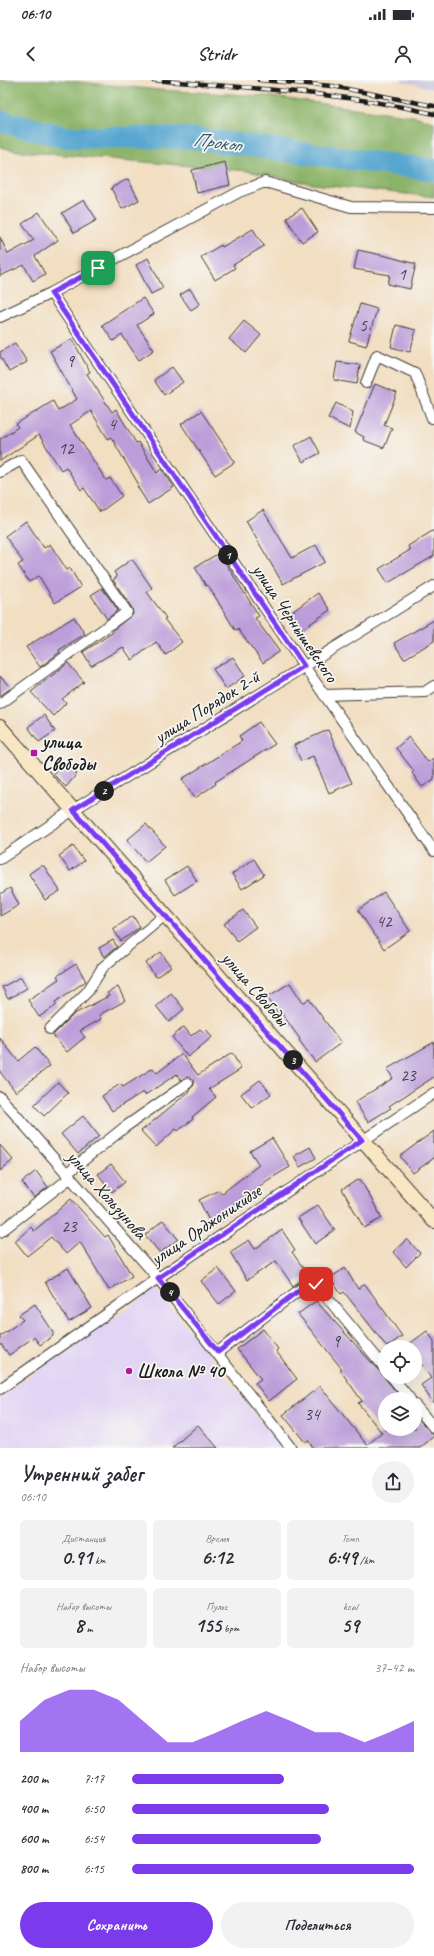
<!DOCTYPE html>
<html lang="ru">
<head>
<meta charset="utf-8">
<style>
  body { margin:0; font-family:Caveat,sans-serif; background:#f2f2f3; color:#2b2b33; height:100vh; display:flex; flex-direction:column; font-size:15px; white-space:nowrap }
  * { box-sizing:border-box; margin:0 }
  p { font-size:13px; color:#7c7c81 }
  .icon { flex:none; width:22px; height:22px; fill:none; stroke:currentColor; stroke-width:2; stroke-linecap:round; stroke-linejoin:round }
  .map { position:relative; height:1368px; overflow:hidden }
  .details { display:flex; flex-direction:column; background:#fff; flex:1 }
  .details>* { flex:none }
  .fabs { position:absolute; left:378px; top:1260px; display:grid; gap:8px }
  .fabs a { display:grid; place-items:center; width:44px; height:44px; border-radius:50%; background:#fff; box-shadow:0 4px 16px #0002; font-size:20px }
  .pin { position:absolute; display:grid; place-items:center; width:34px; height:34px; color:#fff; margin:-17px; border-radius:8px; box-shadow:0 2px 6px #0006 }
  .km { position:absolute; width:20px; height:20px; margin:-10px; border-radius:50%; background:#222; color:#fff; font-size:11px; line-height:20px; text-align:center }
  .round { display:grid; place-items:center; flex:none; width:42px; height:42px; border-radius:21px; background:#f2f2f3 }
  .summary { display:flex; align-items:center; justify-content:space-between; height:68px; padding:0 20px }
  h1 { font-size:22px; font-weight:700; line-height:30px }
  .figures { display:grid; grid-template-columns:repeat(3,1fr); gap:6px; height:68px; padding:4px 20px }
  .figures div { display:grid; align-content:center; border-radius:6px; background:#f2f2f3; text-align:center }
  .figures b { font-size:20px; font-weight:700 }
  .figures small { font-size:11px; font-weight:400 }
  .figures p { font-size:11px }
  .chart { height:112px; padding:8px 20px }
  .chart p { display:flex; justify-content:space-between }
  .chart svg { width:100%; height:72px; margin-top:4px; fill:#7c3aed; opacity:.7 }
  .button { display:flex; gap:8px; margin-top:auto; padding:8px 20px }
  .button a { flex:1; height:46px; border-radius:24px; background:#7c3aed; color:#fff; font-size:16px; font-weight:700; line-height:46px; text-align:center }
  .button a+a { background:#f2f2f3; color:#2b2b33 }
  ul { padding:0 20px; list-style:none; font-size:13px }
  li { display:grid; grid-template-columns:64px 48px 1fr; align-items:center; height:30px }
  li i { height:10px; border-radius:5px; background:#7c3aed }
  .status { display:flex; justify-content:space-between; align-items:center; height:28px; padding:0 20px; background:#fff; direction:ltr }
  .status svg { height:11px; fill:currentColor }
  header { display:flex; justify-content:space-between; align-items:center; height:52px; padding:0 20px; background:#fff; font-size:18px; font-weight:700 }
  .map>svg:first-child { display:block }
</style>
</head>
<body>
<div class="status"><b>06:10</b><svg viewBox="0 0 49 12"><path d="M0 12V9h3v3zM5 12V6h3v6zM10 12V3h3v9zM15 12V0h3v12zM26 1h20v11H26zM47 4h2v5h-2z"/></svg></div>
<header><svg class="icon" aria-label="back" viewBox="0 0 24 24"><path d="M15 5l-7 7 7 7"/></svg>Stridr<svg class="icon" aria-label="person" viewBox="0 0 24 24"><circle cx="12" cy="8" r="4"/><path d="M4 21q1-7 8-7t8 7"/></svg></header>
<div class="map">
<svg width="434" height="1368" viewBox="0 0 434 1368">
  <rect width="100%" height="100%" fill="#f6f6f2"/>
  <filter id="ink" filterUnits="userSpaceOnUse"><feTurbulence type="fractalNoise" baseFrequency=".025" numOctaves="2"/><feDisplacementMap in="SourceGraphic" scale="8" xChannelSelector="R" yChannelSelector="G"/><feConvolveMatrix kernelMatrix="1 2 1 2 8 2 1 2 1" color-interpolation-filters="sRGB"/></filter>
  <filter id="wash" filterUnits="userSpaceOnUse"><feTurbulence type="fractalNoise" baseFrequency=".012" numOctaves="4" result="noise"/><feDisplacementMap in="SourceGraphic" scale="16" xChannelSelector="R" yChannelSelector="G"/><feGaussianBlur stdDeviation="0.9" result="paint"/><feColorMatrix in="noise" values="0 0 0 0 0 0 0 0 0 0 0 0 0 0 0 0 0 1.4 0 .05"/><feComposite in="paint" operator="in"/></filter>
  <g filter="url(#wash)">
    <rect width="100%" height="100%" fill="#f2dec1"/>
    <path fill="#e1d4f4" d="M156 1209 282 1368H0V1317Z"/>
    <path fill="#c5c0db" d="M398 0H434V9Z"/>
    <path fill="#8cb469" stroke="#546842" d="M0 0H60L160 10 265 16 414 36 434 42V117L312 104 247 91 18 71 0 67Z"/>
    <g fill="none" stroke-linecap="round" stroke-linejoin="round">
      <path stroke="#56a6d0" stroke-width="22" d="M0 41 66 57 190 58 434 90"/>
    </g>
    <g id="blocks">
      <path fill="#bb9dd9" d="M225 82 230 105 197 113 192 90Z
        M128 99 139 120 122 129 111 108Z
        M84 120 97 140 74 153 62 133Z
        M302 128 318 152 302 162 286 138Z
        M39 132 58 160 35 176 45 194 33 201 24 185 0 196V157L8 174 34 160 22 144Z
        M253 149 264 166 233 185 235 188 215 200 201 177 221 165 222 167Z
        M358 170 386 176 416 184 410 209 388 204 390 195 354 189Z
        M148 178 163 208 151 214 136 185Z
        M190 209 200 224 191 230 180 215Z
        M143 218 154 234 137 245 154 270 139 280 122 255 113 261 102 245Z
        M360 224 377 229 366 266 349 261Z
        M244 241 261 255 246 273 229 259Z
        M396 245 416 250 410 272 391 267Z
        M72 259 90 292 87 294 112 332 116 329 136 363 138 362 157 393 162 389 174 407 148 424 137 406 139 405 111 357 108 359 91 331 70 345 106 400 110 398 122 416 100 432 84 408 81 410 66 387 61 390 39 355 0 381V359L18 347 16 344 53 321 58 331 77 319 50 271Z
        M15 263 27 282 9 292 0 276V272Z
        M337 282 360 285 357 304 334 300Z
        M172 287 183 302 164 315 154 300Z
        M375 304 397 313 384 345 392 348 384 368 363 360 364 357 355 352Z
        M336 323 353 332 350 349 328 338Z
        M201 331 235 382 215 395 181 344Z
        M311 356 320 373 303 382 294 366Z
        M263 430 292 478 316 465 325 482 283 504 246 441Z
        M26 441 44 468 50 464 67 490 70 488 81 507 55 523 39 496 29 502 18 485 23 482 5 456Z
        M434 450V476L388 503 379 489 410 470 408 466Z
        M219 473 259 536 255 538 279 571 263 583 238 549 235 550 208 505 206 506 195 487Z
        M132 479 152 508 147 512 166 538 164 539 182 562 166 575 156 562 132 580 123 567 91 586 83 572 112 553 114 549 133 534 132 528 113 500 117 497 114 492Z
        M102 508 118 530 107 539 91 515Z
        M318 513 330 530 300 551 289 534Z
        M74 537 85 554 59 570 60 572 40 587 26 567Z
        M434 540V561L404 579 394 563Z
        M233 577 245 596 226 609 213 589Z
        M68 583 84 602 62 619 66 623 53 636 31 612Z
        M0 596 11 608 0 616Z
        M44 635 55 651 39 662 28 647Z
        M259 642 275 664 215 702 216 704 195 718 182 699 242 661 239 656Z
        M328 650 352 703 329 713 313 676 301 681 294 665Z
        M409 657 428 682 434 678V699L422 707 412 693 414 691 396 668Z
        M63 682 77 694 66 707 53 694Z
        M146 744 165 766 146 782 127 760Z
        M73 766 84 781 70 791 59 776Z
        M254 779 264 795 242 809 232 794Z
        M40 786H44L60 811 45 820 29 794Z
        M187 786 197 801 175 815 165 800Z
        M10 808 19 825 0 836V814Z
        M384 812 410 851 384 869 358 830Z
        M243 830 256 847 237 861 224 844Z
        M133 836 140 847 121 861 113 849Z
        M113 860 117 867 104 877 99 868Z
        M161 872 171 887 156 897 146 883Z
        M76 884 86 901 55 922 57 925 39 937 28 920 59 899 57 896Z
        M21 897 27 908 8 919 2 907Z
        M290 903 303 923 309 919 341 963 315 982 299 960 300 959 280 931 277 932 267 917Z
        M118 907 125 921 99 935 101 939 80 951 85 957 67 972 53 955 74 934 109 916 107 913Z
        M171 913 184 929 169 942 156 926Z
        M184 947 191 956 200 949 203 952 206 949 212 957 188 977 172 957Z
        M0 958 18 981 35 967 50 986 16 1012 0 992Z
        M434 962V997L389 1026 391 1028 368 1042 355 1022 393 998 387 989Z
        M232 973 241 989 209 1009 216 1017 192 1037 193 1039 178 1051 176 1049 156 1067 141 1051 190 1011 189 1010 194 1005 193 999 188 997 181 1000 177 994 145 1015 143 1012 112 1031 102 1016 120 1004 123 1007 153 988 157 993 182 974 198 995Z
        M260 1000 271 1014 252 1028 241 1014Z
        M58 1002 68 1013 44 1036 34 1025Z
        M83 1036 99 1056 78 1074 61 1054Z
        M434 1051V1078L413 1093 400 1076Z
        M272 1058 290 1087 268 1100 228 1129 230 1133 210 1143 199 1120 219 1110 221 1114 259 1085 250 1071Z
        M0 1065 13 1080 0 1091Z
        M310 1067 316 1078 300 1087 294 1076Z
        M111 1084 125 1102 112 1112 98 1094Z
        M36 1091 48 1107 34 1118 22 1102Z
        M360 1099 382 1138 364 1148 342 1109Z
        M71 1119 105 1157 108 1155 132 1196 109 1210 80 1162 66 1174 51 1157 27 1176 15 1161 31 1147 34 1151Z
        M318 1125 335 1150 315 1164 298 1138Z
        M163 1140 178 1159 160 1173 145 1155Z
        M282 1150 295 1170 292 1172 308 1195 293 1206 276 1181 247 1200 230 1172 249 1160 255 1169Z
        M407 1159 420 1173 406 1187 393 1172Z
        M68 1188 92 1228 69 1242 45 1202Z
        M218 1188 236 1211 219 1224 201 1201Z
        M345 1188 358 1209 365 1204 402 1256 387 1267 344 1212 341 1214 330 1198Z
        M316 1221 381 1293 402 1319H385V1350L415 1349V1335L434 1356 420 1368H313L308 1360 305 1362 283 1335 320 1306 367 1365 382 1353 358 1323 362 1321 340 1290 342 1289 298 1234Z
        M35 1224 53 1252V1256L40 1265 34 1257 9 1275 0 1263V1256L23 1240 19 1235Z
        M263 1249 278 1269 276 1271 297 1299 269 1321 255 1303 261 1299 237 1269Z
        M427 1251 434 1261V1324L421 1305 431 1298 415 1275V1267H405Z
        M198 1345 218 1368H172Z"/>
    </g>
  </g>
  <g filter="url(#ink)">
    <use href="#blocks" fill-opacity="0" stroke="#3c3935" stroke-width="1"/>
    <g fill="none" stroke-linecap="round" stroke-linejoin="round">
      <defs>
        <path id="minor" d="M51 213 304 586 434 771
          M0 237 51 213 239 112 265 102 351 127 434 128
          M366 303 377 275 415 293 432 338H434
          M0 392 21 380 127 532 0 624
          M324 615 425 612 434 606
          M0 779 73 730 434 506
          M50 949 88 911 103 887 165 835
          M0 1017 158 1198 291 1368
          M66 1094 125 1047 188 1003
          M0 1152 70 1098
          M218 1272 307 1204 312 1202 316 1204 385 1288
          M392 1297 410 1319
          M0 1309 158 1198 434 1013
          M415 1325 434 1348"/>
        <path id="secondary" d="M0 647 434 1141"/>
      </defs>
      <use href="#minor" stroke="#3c3935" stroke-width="12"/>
      <use href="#secondary" stroke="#3c3935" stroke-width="16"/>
      <use href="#minor" stroke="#fff" stroke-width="10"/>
      <use href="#secondary" stroke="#f9e7c3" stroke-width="14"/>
      <defs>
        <path id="rail" d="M153 0C247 8 342 12 434 34
          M259 0 332 6 434 26"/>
      </defs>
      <use href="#rail" stroke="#1c1c1c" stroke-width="4.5"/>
      <use href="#rail" stroke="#f6f6f2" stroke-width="3" stroke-dasharray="9" stroke-linecap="butt"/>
    </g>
  </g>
  <g fill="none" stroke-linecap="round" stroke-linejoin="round" filter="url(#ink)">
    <defs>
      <path id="route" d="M98 188 51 213 304 586 73 730 362 1060 158 1198 218 1272 307 1204 312 1202 316 1204"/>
    </defs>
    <use href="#route" stroke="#fff" stroke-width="8"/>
    <use href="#route" stroke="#7c3aed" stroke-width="5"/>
  </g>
  <g fill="#b5179e" stroke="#f6f6f2" stroke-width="1.5">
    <rect x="30" y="669" width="8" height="8" rx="2"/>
    <circle cx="129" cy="1291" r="4"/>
  </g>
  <g text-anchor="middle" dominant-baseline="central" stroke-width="3.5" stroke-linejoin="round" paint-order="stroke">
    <g font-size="17" fill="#443c4b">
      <text x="402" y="194">1</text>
      <text x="363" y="245">5</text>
      <text x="70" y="281">9</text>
      <text x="112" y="344">4</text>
      <text x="66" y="368">12</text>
      <text x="384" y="841">42</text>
      <text x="408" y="995">23</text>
      <text x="69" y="1146">23</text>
      <text x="336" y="1261">9</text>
      <text x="312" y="1334">34</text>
    </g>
    <g font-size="19" fill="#1c1c1c" stroke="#f6f6f2">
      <text transform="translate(295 543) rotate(56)">улица Чернышевского</text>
      <text transform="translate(207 627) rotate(-32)">улица Порядок 2-й</text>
      <text transform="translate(255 909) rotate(49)">улица Свободы</text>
      <text transform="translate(107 1115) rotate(49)">улица Хользунова</text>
      <text transform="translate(206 1145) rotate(-34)">улица Орджоникидзе</text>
    </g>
    <g font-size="19" font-weight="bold" fill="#1c1c1c" stroke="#f6f6f2" text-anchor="start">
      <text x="42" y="662">улица<tspan x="42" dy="22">Свободы</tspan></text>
      <text x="137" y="1291">Школа № 40</text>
    </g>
    <g font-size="20" font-style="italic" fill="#365a6d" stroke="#f6f6f2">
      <text transform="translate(217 62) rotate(7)">Прокоп</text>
    </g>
  </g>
</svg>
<div class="fabs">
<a><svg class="icon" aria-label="locate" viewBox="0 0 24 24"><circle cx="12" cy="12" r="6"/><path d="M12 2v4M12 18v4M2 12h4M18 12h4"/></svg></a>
<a><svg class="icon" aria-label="layers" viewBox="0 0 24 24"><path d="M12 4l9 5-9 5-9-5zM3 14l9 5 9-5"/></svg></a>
</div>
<div class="pin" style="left:98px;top:188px;background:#1e9e55"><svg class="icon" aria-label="arrive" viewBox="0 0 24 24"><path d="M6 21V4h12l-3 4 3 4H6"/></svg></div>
<div class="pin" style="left:316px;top:1204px;background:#d93025"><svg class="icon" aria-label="check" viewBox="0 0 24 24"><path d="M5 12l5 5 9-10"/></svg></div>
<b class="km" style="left:228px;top:475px">1</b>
<b class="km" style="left:104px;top:711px">2</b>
<b class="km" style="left:293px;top:980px">3</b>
<b class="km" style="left:170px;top:1212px">4</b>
</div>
<section class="details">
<div class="summary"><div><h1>Утренний забег</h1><p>06:10</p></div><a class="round"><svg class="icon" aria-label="share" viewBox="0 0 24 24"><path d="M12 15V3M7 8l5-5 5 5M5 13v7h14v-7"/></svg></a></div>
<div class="figures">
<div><p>Дистанция</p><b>0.91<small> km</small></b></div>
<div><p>Время</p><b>6:12</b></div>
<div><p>Темп</p><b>6:49<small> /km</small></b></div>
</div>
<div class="figures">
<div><p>Набор высоты</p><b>8<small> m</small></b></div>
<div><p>Пульс</p><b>155<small> bpm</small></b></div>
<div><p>kcal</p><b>59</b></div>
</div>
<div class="chart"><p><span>Набор высоты</span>37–42 m</p>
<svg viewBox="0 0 160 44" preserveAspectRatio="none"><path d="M0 44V25L10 12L20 6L30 6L40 12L50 25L60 38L70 38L80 32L90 25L100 19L110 25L120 32L130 32L140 38L150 32L160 25V44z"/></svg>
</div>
<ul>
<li><b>200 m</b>7:17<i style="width:54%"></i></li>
<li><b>400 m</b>6:50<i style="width:70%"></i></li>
<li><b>600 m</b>6:54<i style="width:67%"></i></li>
<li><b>800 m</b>6:15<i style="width:100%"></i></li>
</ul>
<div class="button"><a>Сохранить</a><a>Поделиться</a></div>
</section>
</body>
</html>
